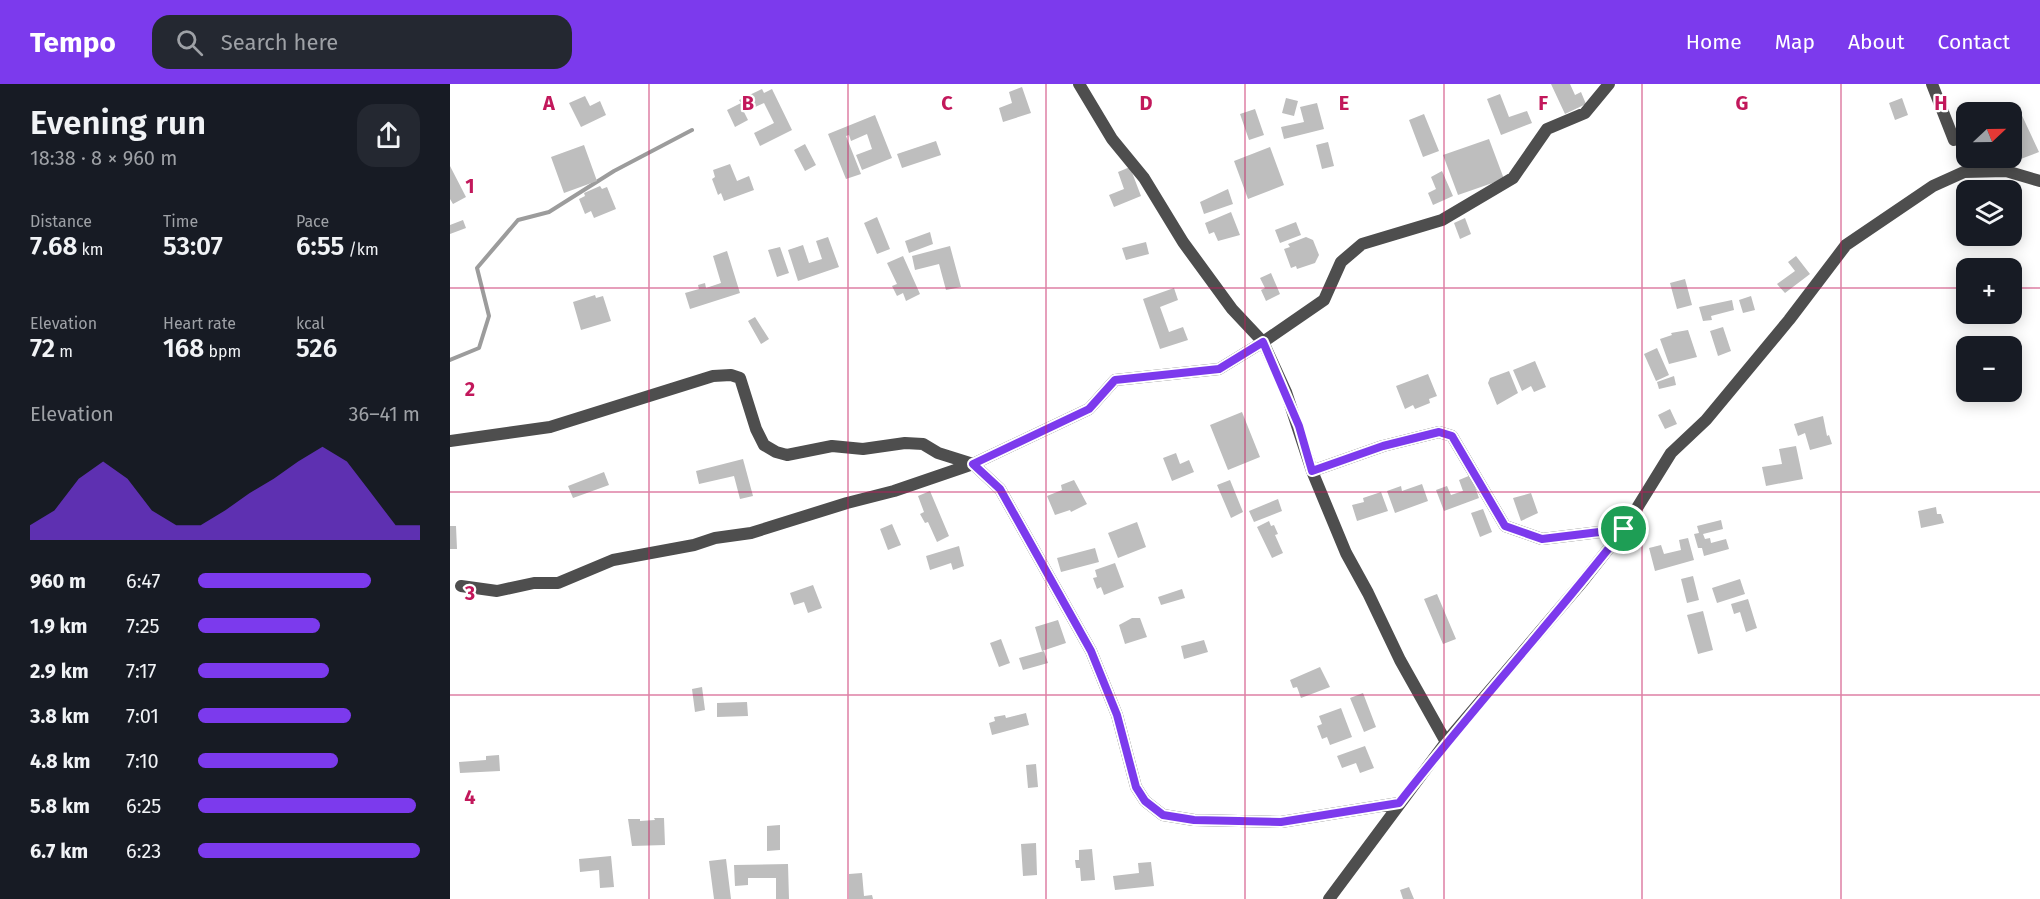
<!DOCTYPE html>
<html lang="en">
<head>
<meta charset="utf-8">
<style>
  body { margin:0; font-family:"Fira Sans",sans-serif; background:#242831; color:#f1f3f6; height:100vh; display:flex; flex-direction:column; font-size:22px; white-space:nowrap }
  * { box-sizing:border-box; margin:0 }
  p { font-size:20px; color:#9ea1a6 }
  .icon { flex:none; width:33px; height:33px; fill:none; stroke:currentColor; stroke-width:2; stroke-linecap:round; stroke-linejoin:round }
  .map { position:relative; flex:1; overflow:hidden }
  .drawer { display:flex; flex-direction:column; background:#171b24; width:450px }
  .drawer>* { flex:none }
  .needle { width:39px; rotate:68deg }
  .fabs { position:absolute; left:1506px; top:18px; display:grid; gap:12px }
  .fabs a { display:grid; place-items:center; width:66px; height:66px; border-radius:12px; background:#171b24; box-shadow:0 3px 15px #0003; font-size:30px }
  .pin { position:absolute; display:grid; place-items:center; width:51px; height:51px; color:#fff; margin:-26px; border:3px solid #fff; border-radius:50%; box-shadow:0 2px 6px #0007 }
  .round { display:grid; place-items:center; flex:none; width:63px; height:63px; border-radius:18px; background:#242831 }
  .head { display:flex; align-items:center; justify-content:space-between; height:102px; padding:0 30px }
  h1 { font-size:33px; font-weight:600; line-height:45px }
  .figures { display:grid; grid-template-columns:repeat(3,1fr); gap:9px; height:102px; padding:6px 30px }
  .figures div { display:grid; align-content:center }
  .figures b { font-size:26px; font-weight:600 }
  .figures small { font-size:16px; font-weight:400 }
  .figures p { font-size:16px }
  .chart { height:168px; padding:12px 30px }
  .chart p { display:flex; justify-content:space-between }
  .chart svg { width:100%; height:108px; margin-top:6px; fill:#7c3aed; opacity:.7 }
  ul { padding:0 30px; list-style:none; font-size:20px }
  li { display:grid; grid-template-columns:96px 72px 1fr; align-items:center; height:45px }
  li i { height:15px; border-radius:8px; background:#7c3aed }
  header { display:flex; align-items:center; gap:36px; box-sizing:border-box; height:84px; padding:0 30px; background:#7c3aed; color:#fff }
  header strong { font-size:28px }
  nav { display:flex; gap:33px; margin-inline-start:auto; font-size:21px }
  .search { width:420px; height:54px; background:#242831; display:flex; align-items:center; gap:15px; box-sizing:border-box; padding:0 21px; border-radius:18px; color:#9ea1a6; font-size:22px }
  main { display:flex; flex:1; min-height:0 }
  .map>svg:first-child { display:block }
</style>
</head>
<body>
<header>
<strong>Tempo</strong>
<div class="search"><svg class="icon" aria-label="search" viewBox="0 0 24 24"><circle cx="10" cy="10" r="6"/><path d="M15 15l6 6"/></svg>Search here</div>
<nav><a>Home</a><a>Map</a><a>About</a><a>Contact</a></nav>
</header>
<main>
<section class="drawer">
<div class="head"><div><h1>Evening run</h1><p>18:38 · 8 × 960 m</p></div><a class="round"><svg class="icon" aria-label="share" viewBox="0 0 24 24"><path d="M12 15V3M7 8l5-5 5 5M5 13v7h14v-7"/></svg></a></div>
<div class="figures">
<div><p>Distance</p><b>7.68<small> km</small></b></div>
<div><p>Time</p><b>53:07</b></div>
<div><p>Pace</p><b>6:55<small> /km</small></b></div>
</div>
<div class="figures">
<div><p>Elevation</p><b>72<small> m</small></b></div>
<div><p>Heart rate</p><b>168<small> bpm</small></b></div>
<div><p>kcal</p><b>526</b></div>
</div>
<div class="chart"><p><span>Elevation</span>36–41 m</p>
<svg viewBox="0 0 160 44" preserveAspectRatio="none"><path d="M0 44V38L10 32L20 19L30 12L40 19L50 32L60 38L70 38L80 32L90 25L100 19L110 12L120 6L130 12L140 25L150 38L160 38V44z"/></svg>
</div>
<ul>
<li><b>960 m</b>6:47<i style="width:78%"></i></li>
<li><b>1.9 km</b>7:25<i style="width:55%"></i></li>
<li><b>2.9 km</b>7:17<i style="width:59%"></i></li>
<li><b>3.8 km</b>7:01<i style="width:69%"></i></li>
<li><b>4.8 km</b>7:10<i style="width:63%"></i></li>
<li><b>5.8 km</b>6:25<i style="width:98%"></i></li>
<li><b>6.7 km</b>6:23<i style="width:100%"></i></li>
</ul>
</section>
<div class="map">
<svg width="1590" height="815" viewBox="0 0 1590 815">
  <rect width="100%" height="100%" fill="#fff"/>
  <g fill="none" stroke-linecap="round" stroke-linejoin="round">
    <path stroke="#9c9c9c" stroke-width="4" d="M0 276 29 264 39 232 27 184 68 136 99 128 164 87 242 46"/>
  </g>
  <path fill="#bebebe" d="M1101 0H1120L1125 11 1131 8 1136 20 1115 30Z
    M572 3 581 29 553 38 549 24 562 19 559 8Z
    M312 5 314 9 322 5 342 46 310 62 304 49 324 39 314 19 294 28 298 36 285 43 277 26 291 19 289 16Z
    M1050 10 1059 33 1077 27 1082 39 1051 51 1037 15Z
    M135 12 140 22 150 17 156 31 131 43 119 19Z
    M836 14 848 17 844 32 832 29Z
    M1452 14 1458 31 1445 36 1439 19Z
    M867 19 874 45 834 55 831 43 854 38 850 23Z
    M1568 23 1589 68 1544 85 1541 74H1562V28H1552Z
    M805 25 814 51 799 56 790 30Z
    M974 30 989 67 973 73 959 36Z
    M425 31 442 74 412 86 406 71 422 65 417 50 401 57 399 51 396 52 411 90 396 95 378 50Z
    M1039 55 1054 95 1008 111 993 71Z
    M486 57 491 71 452 84 447 70Z
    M878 58 884 82 872 85 866 61Z
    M355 60 366 81 355 87 344 66Z
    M134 61 147 97 114 109 101 73Z
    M820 63 834 101 798 115 784 77Z
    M280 80 287 97 299 92 304 106 274 117 271 109 268 111 262 95 265 93 263 86Z
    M0 82 16 113 3 120 0 115Z
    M680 83 691 112 664 123 659 111 674 105 668 88Z
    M992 87 1003 112 983 121 978 109 986 105 981 93Z
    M150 102 152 105 157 103 166 125 144 134 141 127 135 130 129 115 135 112 134 109Z
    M778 105 783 120 754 130 750 118Z
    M781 128 790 151 768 157 764 148 759 150 755 139Z
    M427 133 440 165 427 170 414 139Z
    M1015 134 1021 150 1010 155 1004 139Z
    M13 136 16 144 0 150V141Z
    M846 138 851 151 830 159 825 146Z
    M480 148 483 160 459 169 455 157Z
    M378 153 389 183 348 197 338 166 353 161 359 179 372 175 366 157Z
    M856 153 863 156 869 171 865 179 847 185 846 182 841 184 834 165 840 163 838 160Z
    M696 158 699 170 676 176 672 164Z
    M500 162 511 203 496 206 489 180 465 186 462 172Z
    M330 163 339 189 327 193 318 166Z
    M277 167 290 209 240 225 235 209 249 205 248 201 255 199 256 204 271 199 263 172Z
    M453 172 470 210 456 217 453 209 447 212 442 202 447 200 437 179Z
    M1346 172 1360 190 1335 209 1327 200 1345 187 1338 178Z
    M821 189 830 210 816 217 811 206 815 204 810 194Z
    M1235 195 1242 221 1227 225 1220 199Z
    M724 204 728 216 710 223 719 248 733 243 738 256 710 265 693 215Z
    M145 211 146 214 153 212 161 237 131 246 123 218Z
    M1301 212 1305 226 1293 229 1289 216Z
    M1282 216 1284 226 1261 232 1262 236 1253 237 1249 223Z
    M305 233 319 255 311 260 298 237Z
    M1273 243 1281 267 1268 272 1260 247Z
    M1238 246 1247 273 1219 280 1210 255 1222 251 1221 249Z
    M1207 264 1219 291 1206 297 1194 270Z
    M1085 277 1096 303 1084 308 1081 302 1072 307 1063 286Z
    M1059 287 1068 309 1047 321 1038 299 1040 294Z
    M978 290 987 312 979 315 980 319 965 325 963 321 955 325 946 302Z
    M1224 292 1226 301 1209 305 1207 298Z
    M1220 325 1227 340 1215 345 1208 331Z
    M792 328 810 373 778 386 760 341Z
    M1373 332 1377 352 1379 351 1382 360 1360 366 1355 349 1348 352 1344 340Z
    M1346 362 1353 395 1316 402 1312 383 1332 380 1329 365Z
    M726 369 730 380 739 376 744 388 722 397 713 374Z
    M293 375 303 412 290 415 284 392 249 400 246 387Z
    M154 388 159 401 123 414 118 402Z
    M1021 391 1029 414 994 427 986 406 997 402 1001 411 1013 407 1009 396Z
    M624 396 637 420 621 428 620 426 605 431 597 412 612 406 611 401Z
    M780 396 793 428 781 434 767 401Z
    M972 400 978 417 945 429 937 407 951 402 952 407Z
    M480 407 499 452 487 458 478 438 475 439 470 430 474 428 468 412Z
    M931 408 938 427 907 437 902 421 914 418 913 414Z
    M1081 409 1088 429 1071 437 1063 414Z
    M828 415 832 427 804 438 799 427Z
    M1486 423 1487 430H1491L1494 439 1471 444 1468 427Z
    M1033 425 1042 448 1030 453 1021 429Z
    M1271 436 1273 445 1253 450 1255 455 1260 454 1261 459 1276 455 1279 465 1254 472 1252 464H1248L1244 450 1249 449 1247 442Z
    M819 437 821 442 824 441 828 450 825 451 833 469 822 474 807 443Z
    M687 438 696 463 668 474 658 449Z
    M442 440 451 461 438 466 430 445Z
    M0 442H6L7 465H0Z
    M1238 454 1244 476 1205 487 1199 464 1211 461 1214 470 1231 466 1229 456Z
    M509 462 514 482 503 486 501 479 480 486 476 472Z
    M645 464 649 478 611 488 607 474Z
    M665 479 674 503 654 511 651 503 647 505 643 494 647 493 645 486Z
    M1243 492 1249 516 1237 519 1231 495Z
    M1290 495 1295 510 1267 519 1262 504Z
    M363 501 372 524 358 529 354 518 344 521 340 509Z
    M732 505 735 514 711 521 708 513Z
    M987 510 1006 555 993 560 974 515Z
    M1298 515 1307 544 1296 548 1290 528 1284 530 1281 520Z
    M1253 527 1263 566 1248 570 1237 531Z
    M682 534H690L697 553 675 560 669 541Z
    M608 536 616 559 592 567 585 543Z
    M551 555 560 579 549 583 540 559Z
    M754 556 758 568 734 575 731 562Z
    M594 567 598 579 573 586 569 574Z
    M870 583 880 603 851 614 847 603 843 604 840 596Z
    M252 603 255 626 245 628 242 605Z
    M913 609 926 643 914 648 900 614Z
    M297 618 298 632 267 633V619Z
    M891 624 902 653 880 661 877 653 872 655 867 642 872 640 869 632Z
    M576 629 579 641 542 651 539 639 545 637 544 633 555 631 556 634Z
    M915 662 924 684 910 689 906 679 892 684 887 672Z
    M49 671 50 687 10 689 9 678 36 676V672Z
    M586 680 588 703 578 704 576 681Z
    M204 734H214L215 761 182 762 178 735H190V737L205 736Z
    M330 741V766L317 767V742Z
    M586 759 587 791 573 792 571 760Z
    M642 765 645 796 631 797 630 784H626L625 776H629V766Z
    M161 772 164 803 150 804 149 786 130 788 129 775Z
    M276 775 281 815H264L259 777Z
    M701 778 704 802 665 806 663 792 689 789 688 779Z
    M338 780 339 815H326V794H298V801L285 802 284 781Z
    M412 789 414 812 422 811 423 815H399V790Z
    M959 803 964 815H953L950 806Z"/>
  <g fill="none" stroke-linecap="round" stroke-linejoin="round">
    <path stroke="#4e4e4e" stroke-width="12" d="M629 0 662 55 694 94 733 158 782 225 813 258 836 308 862 387 896 469 918 509 950 576 996 658
      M1482 0 1504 56
      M0 357 100 343 263 292 281 291 290 294 306 345 314 361 326 368 337 371 382 362 413 365 455 359 473 360 488 369 523 380 550 405 641 567 667 631 686 703 695 717 713 731 744 736 831 738 949 719
      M862 387 933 362 989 348 1002 352 1055 442 1092 455 1174 445
      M11 502 47 507 84 499H108L163 476 244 461 265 454 301 449 397 419 444 407 523 380 639 325 665 296 769 285 813 258 874 216 891 178 912 160 992 136 1063 94 1097 45 1135 29 1159 0
      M879 815 996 658 1133 497 1174 445 1221 369 1256 336 1339 236 1396 161 1483 102 1514 88 1556 87 1590 97"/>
  </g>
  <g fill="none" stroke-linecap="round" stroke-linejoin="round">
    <defs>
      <path id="route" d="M813 258 849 342 862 387 933 362 989 348 1002 352 1055 442 1092 455 1174 445C1101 539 1021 626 949 719L831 738 744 736 713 731 695 717 686 703 667 631 641 567 550 405 523 380 639 325 665 296 769 285Z"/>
    </defs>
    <use href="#route" stroke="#fff" stroke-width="12"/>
    <use href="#route" stroke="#7c3aed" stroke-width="8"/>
  </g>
  <path fill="none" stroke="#c2185b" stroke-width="1.5" stroke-opacity="0.55" d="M199 0V815M398 0V815M596 0V815M795 0V815M994 0V815M1192 0V815M1391 0V815M0 204H1516M1562 204H1590M0 408H1590M0 611H1590"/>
  <g font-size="20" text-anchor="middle" font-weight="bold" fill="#c2185b" stroke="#fff" stroke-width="4.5" stroke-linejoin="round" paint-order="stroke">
    <text x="99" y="26">A</text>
    <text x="298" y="26">B</text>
    <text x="497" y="26">C</text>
    <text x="696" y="26">D</text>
    <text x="894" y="26">E</text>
    <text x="1093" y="26">F</text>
    <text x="1292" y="26">G</text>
    <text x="1491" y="26">H</text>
    <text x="20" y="109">1</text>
    <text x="20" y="312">2</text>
    <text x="20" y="516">3</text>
    <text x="20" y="720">4</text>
  </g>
</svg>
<div class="fabs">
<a><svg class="needle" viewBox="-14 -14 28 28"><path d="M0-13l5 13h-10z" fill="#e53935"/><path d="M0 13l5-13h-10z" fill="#9ea1a6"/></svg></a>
<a><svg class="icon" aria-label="layers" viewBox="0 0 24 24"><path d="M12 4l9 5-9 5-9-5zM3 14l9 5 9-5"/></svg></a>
<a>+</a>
<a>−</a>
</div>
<div class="pin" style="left:1174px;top:445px;background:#1e9e55"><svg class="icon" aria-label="arrive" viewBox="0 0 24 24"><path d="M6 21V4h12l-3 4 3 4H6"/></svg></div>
</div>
</main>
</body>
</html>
